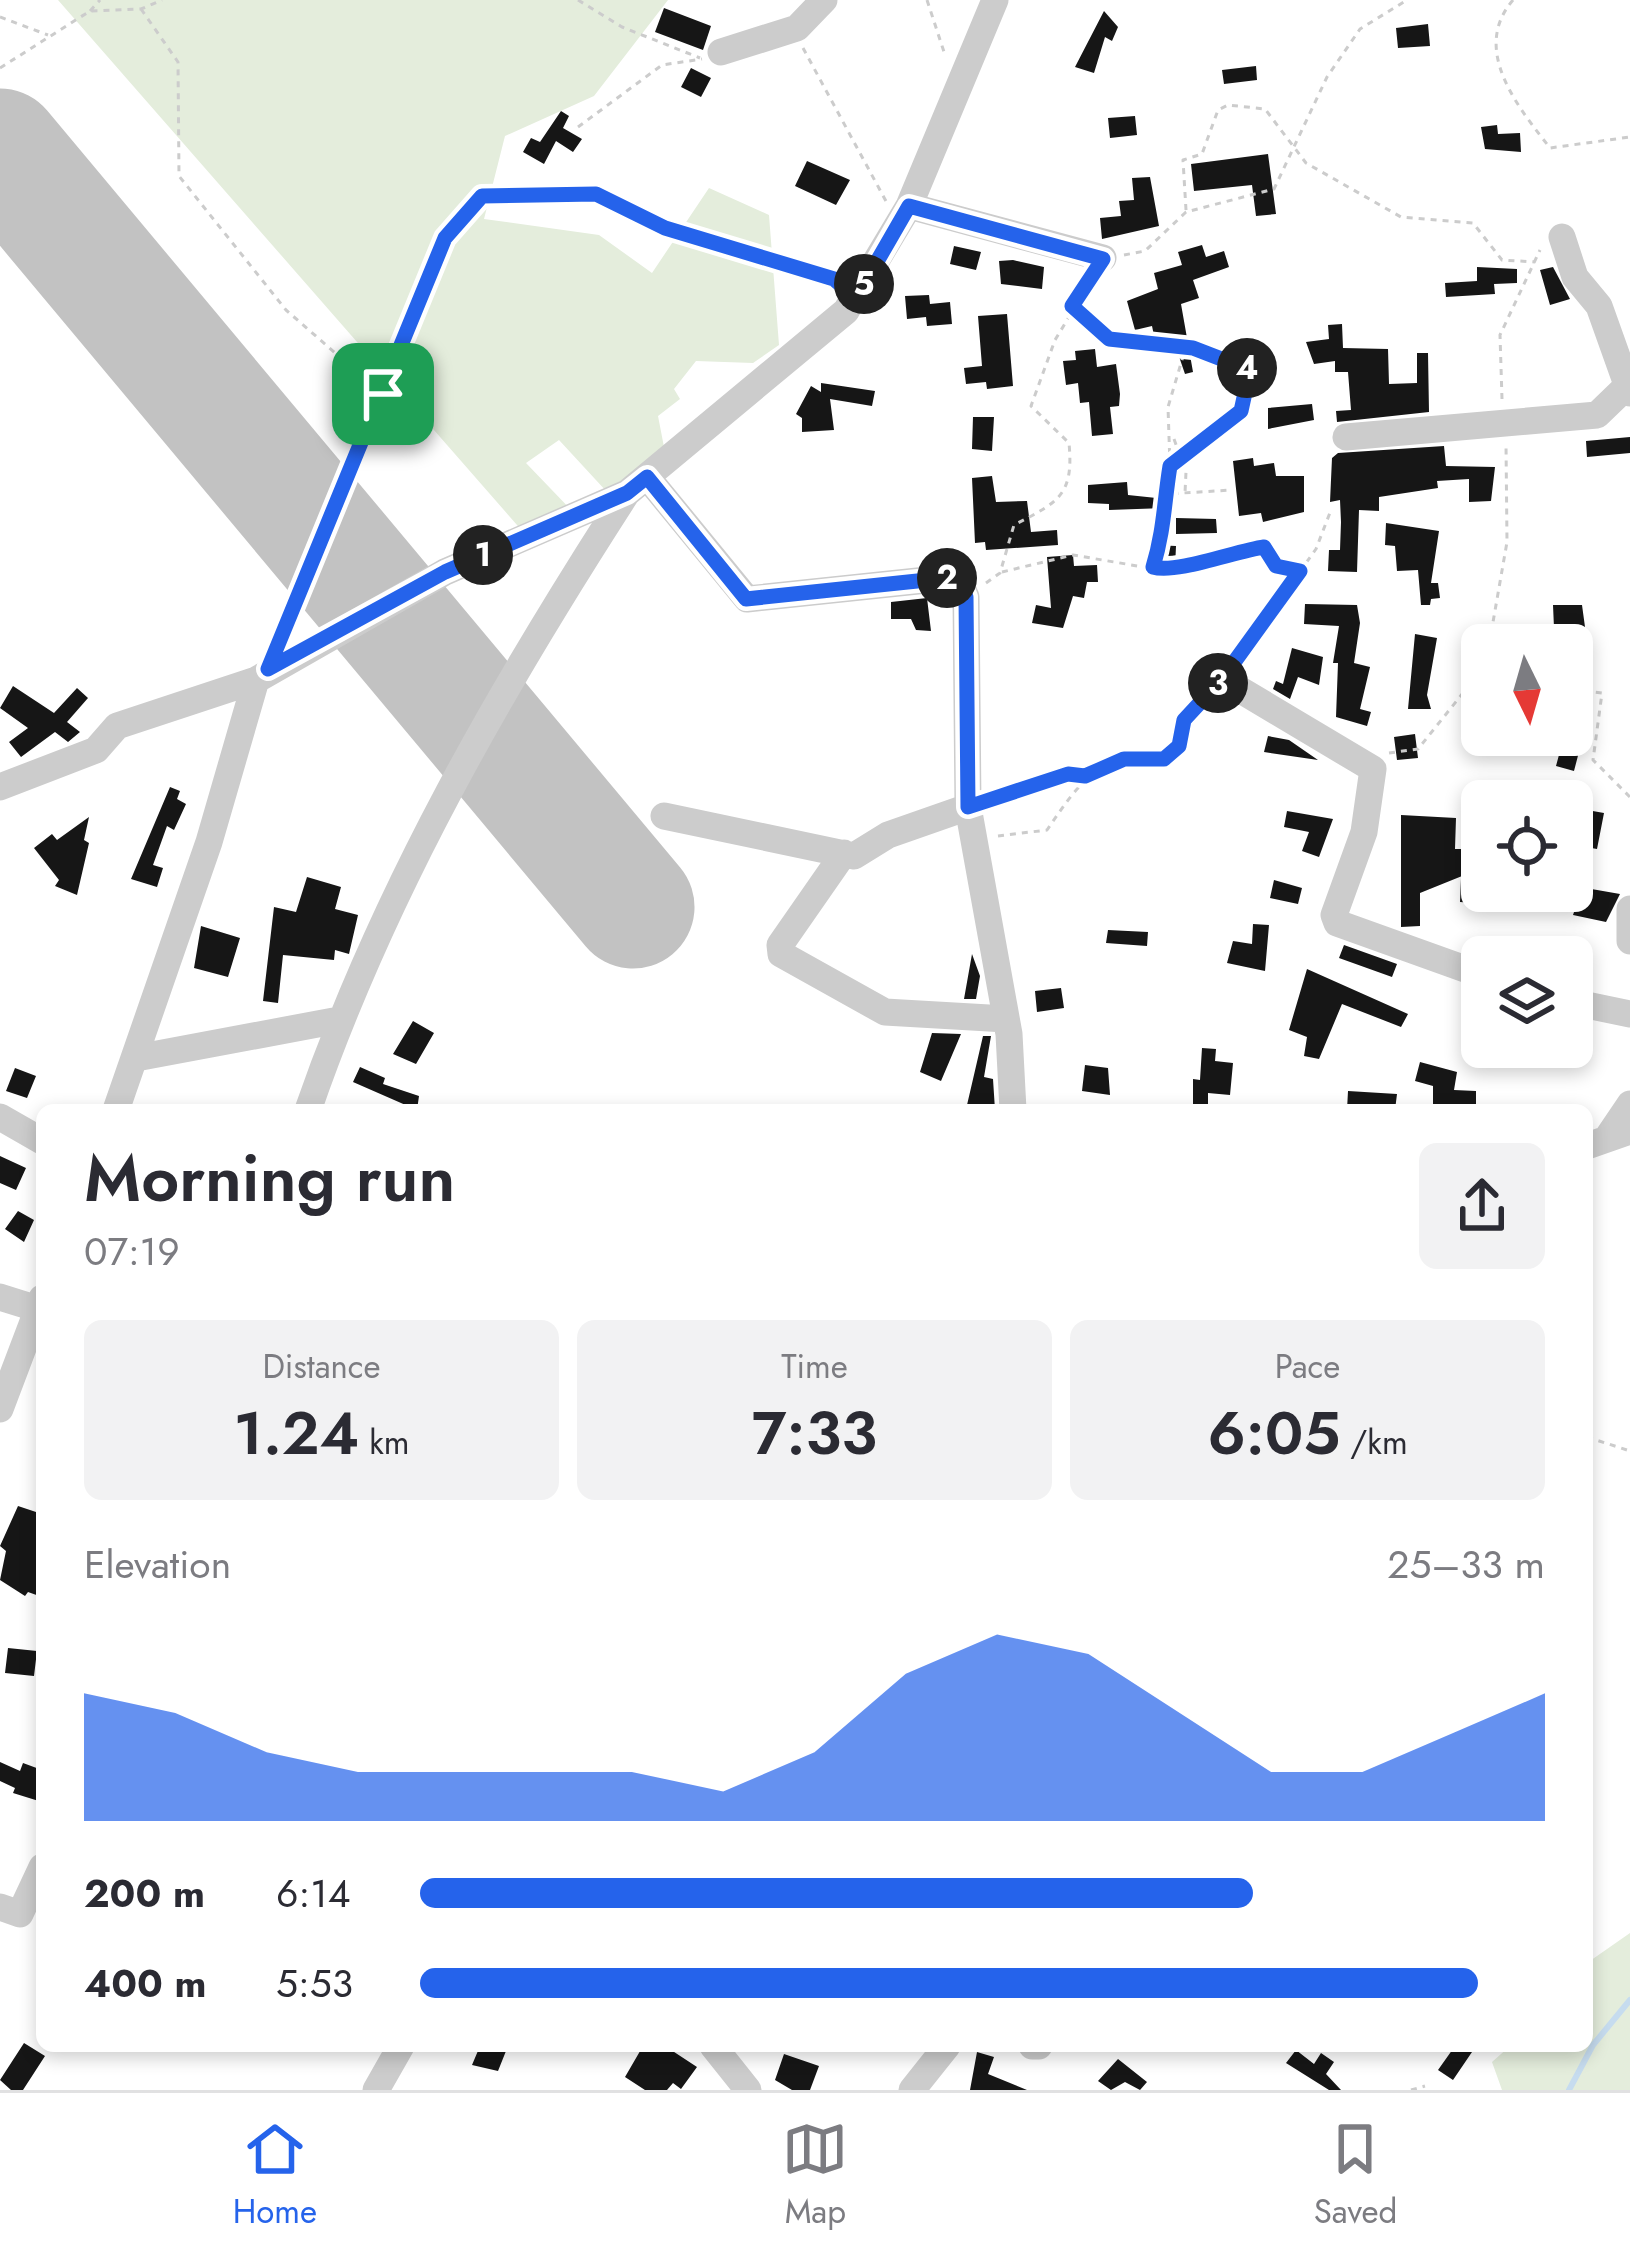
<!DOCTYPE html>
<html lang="en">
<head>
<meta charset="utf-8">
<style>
  body { margin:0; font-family:Jost,sans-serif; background:#f2f2f3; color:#2b2b33; height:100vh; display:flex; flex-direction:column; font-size:45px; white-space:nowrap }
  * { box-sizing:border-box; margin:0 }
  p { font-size:39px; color:#7c7c81 }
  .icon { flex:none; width:66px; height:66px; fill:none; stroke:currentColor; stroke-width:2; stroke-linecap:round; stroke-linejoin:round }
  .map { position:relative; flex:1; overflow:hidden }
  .sheet { position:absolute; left:36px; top:1104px; width:1557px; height:948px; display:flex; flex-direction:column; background:#fff; border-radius:18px; box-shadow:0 6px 18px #0003 }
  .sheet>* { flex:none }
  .needle { width:78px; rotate:175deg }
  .tools { position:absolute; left:1461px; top:624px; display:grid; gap:24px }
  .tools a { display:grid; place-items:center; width:132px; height:132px; border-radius:18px; background:#fff; box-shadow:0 6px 18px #0003; font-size:60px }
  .pin { position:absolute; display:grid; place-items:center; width:102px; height:102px; color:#fff; margin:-51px; border-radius:24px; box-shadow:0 6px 18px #0006 }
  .km { position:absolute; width:60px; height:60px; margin:-30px; border-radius:50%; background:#222; color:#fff; font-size:33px; line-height:60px; text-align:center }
  .round { display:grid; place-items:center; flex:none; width:126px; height:126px; border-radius:18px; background:#f2f2f3 }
  .headline { display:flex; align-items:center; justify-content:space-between; height:204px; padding:0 48px }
  h1 { font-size:66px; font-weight:600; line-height:90px }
  .figures { display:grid; grid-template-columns:repeat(3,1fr); gap:18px; height:204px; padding:12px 48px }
  .figures div { display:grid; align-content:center; border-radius:18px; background:#f2f2f3; text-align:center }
  .figures b { font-size:60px; font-weight:600 }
  .figures small { font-size:33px; font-weight:400 }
  .figures p { font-size:33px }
  .chart { height:336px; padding:24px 48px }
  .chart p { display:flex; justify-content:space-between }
  .chart svg { width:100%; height:216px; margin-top:12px; fill:#2563eb; opacity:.7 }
  ul { padding:0 48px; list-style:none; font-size:39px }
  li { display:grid; grid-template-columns:192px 144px 1fr; align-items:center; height:90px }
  li i { height:30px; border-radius:15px; background:#2563eb }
  .tab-bar { display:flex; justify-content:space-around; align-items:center; height:168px; border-top:3px solid #e1e1e2; background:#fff; font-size:33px; color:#7c7c81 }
  .tab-bar a { display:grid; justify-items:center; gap:6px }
  .tab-bar .selected { color:#2563eb }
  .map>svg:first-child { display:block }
</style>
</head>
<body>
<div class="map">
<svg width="1630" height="2090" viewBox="0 0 1630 2090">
  <rect width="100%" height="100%" fill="#fff"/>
  <path fill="#e4eddc" d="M58 0H668L594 96 505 136 484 219 599 235 652 273 709 188 769 215 779 345 753 363 696 361 674 389 680 399 658 416 664 447 607 492 559 440 526 463 575 514 531 541Z
    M1630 1933V2090H1502L1492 2062 1510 2046H1587V1963Z"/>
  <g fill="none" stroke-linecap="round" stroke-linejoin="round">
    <path stroke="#c6dcef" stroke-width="6" d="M1569 2090 1593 2045 1630 2000"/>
    <path stroke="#c2c2c2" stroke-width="123" d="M0 150 633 907"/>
  </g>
  <path fill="#161616" d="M664 8 711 26 703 50 655 32Z
    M1104 11 1118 27 1112 41 1105 37 1094 73 1075 67Z
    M1428 24 1430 46 1398 48 1396 28Z
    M1256 66 1257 80 1224 84 1222 70Z
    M691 68 711 78 701 97 681 87Z
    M561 111 569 116 563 128 582 139 573 152 556 141 544 164 523 152 531 138 540 142Z
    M1135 116 1137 135 1110 138 1108 118Z
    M1497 125 1498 134 1520 133 1521 152 1485 149 1481 127Z
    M1268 154 1276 214 1256 216 1252 185 1194 191 1191 164Z
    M807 161 850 180 836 205 795 186Z
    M1150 177 1159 226 1102 239 1100 218 1121 216 1119 201 1134 200 1132 178Z
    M1202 245 1206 257 1224 251 1229 267 1193 280 1199 298 1181 304 1193 372 1185 374 1174 342 1156 345 1152 326 1135 330 1127 301 1158 289 1154 273 1182 265 1178 252Z
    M954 246 981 252 976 270 950 264Z
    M1013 260 1044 267 1042 289 1001 284 999 261Z
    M1477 267 1517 269V283L1494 284 1495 294 1446 297 1445 283 1477 281Z
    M1553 267 1570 299 1550 305 1540 270Z
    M929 295 930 304 950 302 952 324 927 326 926 317 907 319 905 296Z
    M1007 314 1013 386 987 389 986 382 966 384 964 368 982 366 978 316Z
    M1342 324 1343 348 1388 349 1389 384 1417 383V353H1428L1429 412 1337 422 1336 411 1351 410 1348 372H1335V361L1314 364 1306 342 1329 339 1328 325Z
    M1095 349 1097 367 1116 364 1120 394 1119 406 1110 407 1113 434 1092 436 1089 402 1080 403 1078 383 1066 385 1063 361 1076 360 1075 351Z
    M821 383 875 391 872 406 830 399 834 430 802 432V418L796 414 811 386 821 392Z
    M1312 404 1314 420 1268 429V408Z
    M973 417H994L992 451 972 449Z
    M1630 437V453L1587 457 1586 441Z
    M1444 446 1446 466 1495 467 1491 501 1469 502V479L1437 481 1438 488 1379 497V511L1359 510 1357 572 1328 571 1329 550H1340L1341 522 1340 500 1330 502 1332 458 1338 453Z
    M1253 458 1254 466 1274 463 1276 476H1304V512L1263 522 1261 513 1239 516 1233 461Z
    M992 476 996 502 1027 501 1031 532 1057 530 1058 545 986 550 985 542 975 543 972 478Z
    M1127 482 1128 495 1166 499 1165 508 1109 510V504L1088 503V485Z
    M1176 518 1216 519 1217 533 1176 534Z
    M1386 523 1439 531 1431 583H1438L1440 598 1431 599 1430 605H1421L1418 570 1397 571 1395 546 1385 545Z
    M1154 545 1176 546 1175 568 1153 567Z
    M1073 555 1074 566 1097 565 1098 582H1087L1084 598 1073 596 1063 628 1032 623 1036 605 1051 608 1047 557Z
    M927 598 931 631 916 630 911 619H891V602Z
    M1305 604 1357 605 1360 623 1354 663 1370 667 1360 709 1371 712 1367 726 1336 717 1338 663H1333L1339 626 1304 624Z
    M1553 605H1582L1585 627 1554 628Z
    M1415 634 1437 638 1427 695 1431 709H1408Z
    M1292 648 1323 657 1319 685 1298 677 1290 699 1273 689 1276 681 1283 684Z
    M13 686 54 713 77 688 88 698 67 722 80 732 68 742 55 732 21 757 9 742 28 728 0 708Z
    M1415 734 1418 758 1397 760 1394 737Z
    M1268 736 1289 740 1318 760 1264 752Z
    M1563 740 1581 744 1574 771 1556 766Z
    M170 787 180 791 177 799 186 804 174 830 167 826 153 865 163 868 157 887 131 879Z
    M1587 810 1604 813 1597 849 1580 846Z
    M1287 811 1333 819 1319 857 1302 851 1309 832 1284 827Z
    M1401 815 1456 818 1455 849H1471L1472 872 1420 893V926L1401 927Z
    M89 817 84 840 89 843 77 895 55 886 59 880 34 848 52 834 57 840Z
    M307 877 341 887 335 909 358 915 349 954 335 950 334 960 283 955 278 1003 263 1001 274 907 296 912Z
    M1461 879 1482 883V891H1498L1500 905 1460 902Z
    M1274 880 1302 888 1298 904 1270 898Z
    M1580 887 1620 894 1606 922 1573 915 1575 909 1541 908 1542 891Z
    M1253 924 1269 925 1265 971 1227 963 1233 941 1252 944Z
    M201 926 240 938 228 977 194 968Z
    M1108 930 1148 932 1147 946 1106 943Z
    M1344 945 1397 964 1392 977 1339 958Z
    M972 954 980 976 976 999H964Z
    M1307 969 1408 1014 1401 1027 1342 1004 1319 1059 1304 1056 1307 1037 1289 1030Z
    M1061 988 1064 1008 1037 1012 1035 991Z
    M413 1021 434 1033 416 1064 393 1054Z
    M932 1033 961 1034 941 1081 920 1072Z
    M983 1036H991L984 1077 993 1079 995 1110 967 1105Z
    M1202 1048 1216 1049 1215 1061 1233 1063 1230 1095 1208 1093V1109H1193V1079L1200 1080Z
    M1420 1062 1457 1072 1454 1090 1476 1091V1110H1433V1086L1415 1081Z
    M1085 1065 1108 1068 1110 1095 1082 1091Z
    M360 1067 385 1078 383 1084 419 1096 417 1110 353 1082Z
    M15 1068 36 1076 27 1098 6 1091Z
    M1348 1091 1397 1094 1395 1110H1347Z
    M0 1156 26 1168 16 1190 0 1183Z
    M18 1211 34 1220 24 1242 5 1229Z
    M18 1506 42 1514V1597L28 1592 25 1596 0 1580 6 1551 0 1546Z
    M8 1648 37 1651 34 1676 5 1673Z
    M0 1762 20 1771 23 1763 42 1770V1802L13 1793 15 1788 0 1781Z
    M24 2043 45 2056 23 2090H11L0 2080Z
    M480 2046H508L498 2071 472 2065Z
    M643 2046H665L697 2067 681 2089 673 2083 667 2090H645L625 2077Z
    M1455 2046 1472 2052 1453 2080 1438 2070Z
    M1296 2050 1314 2064 1321 2053 1334 2062 1326 2074 1341 2090H1329L1286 2063Z
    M977 2052 994 2057 988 2074 1027 2090H970Z
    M784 2054 819 2066 810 2090H792L775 2080Z
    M1118 2059 1147 2082 1140 2090 1125 2082 1111 2090 1098 2081Z"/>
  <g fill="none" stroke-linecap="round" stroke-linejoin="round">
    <path stroke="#ccc" stroke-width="3" stroke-dasharray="6 6" stroke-linecap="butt" d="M578 0 622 27 700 58
      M927 0 945 55
      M1513 0C1470 50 1519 108 1550 148L1630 137
      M141 9 178 62 179 176 286 310 381 393
      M90 11 100 0
      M0 17 48 35
      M803 48 887 203
      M0 68 90 11 141 9 162 0
      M578 127 662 65 702 59
      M1186 210 1183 160 1202 154 1218 110 1228 105 1265 109 1306 163 1401 217 1473 223 1502 260 1535 262
      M1124 255 1145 251 1186 212 1274 189 1327 77 1360 29 1407 0
      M1073 307 1109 339 1193 348 1250 370 1241 411 1170 467 1166 494 1232 490
      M1502 399 1500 335 1540 250
      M1174 439 1186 472 1185 493
      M1170 466 1168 407 1184 353
      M1153 567 1168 519 1165 496
      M1002 572 1073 555 1167 571 1215 554 1264 547 1277 566 1299 571
      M986 583 1000 573 1014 525C1058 502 1074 496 1069 443L1031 406 1055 340 1092 279
      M281 639 445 238 482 196 595 194 665 228 837 281
      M1489 645 1507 542 1506 444
      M1237 660 1316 549 1331 510
      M1572 689 1602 693 1593 760 1630 797
      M1389 753 1418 749 1463 693 1482 689
      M989 801 1068 774 1083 776
      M998 836 1047 830C1084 776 1095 759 1164 759L1179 745 1184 720 1208 695
      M1587 1437 1630 1451
      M1411 2090 1425 2086"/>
    <path stroke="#ccc" stroke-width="27" d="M721 52 797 28 824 0
      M909 206 1103 258
      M1562 237 1575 277 1599 306 1630 393
      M1346 437 1597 415 1626 387
      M647 477 747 599 946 578 960 583 966 597 968 807 1009 1034 1013 1110
      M1222 679 1373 769 1364 832 1334 915 1337 923 1482 975
      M0 787 96 750 117 726 256 680 445 572 627 493 846 311 909 206 995 0
      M664 816 854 856 888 835 968 807
      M844 853 780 945 781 954 885 1012 1006 1019
      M1630 909V941
      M1572 1002 1630 1014
      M136 1058 339 1020
      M116 1110 209 842 256 680
      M308 1110C384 890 501 688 627 493
      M0 1117 42 1141
      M1607 1138 1630 1104
      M1587 1146 1630 1131
      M0 1297 38 1309
      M0 1409 42 1298
      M0 1907 20 1914 42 1867
      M713 2046 748 2090
      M1032 2046H1039
      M376 2090 401 2046
      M912 2090 947 2046"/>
  </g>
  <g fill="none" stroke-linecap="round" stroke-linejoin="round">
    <defs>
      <path id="route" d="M596 194 665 228 834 279 856 298 909 206 1103 259 1072 306 1109 339 1193 348 1250 370 1241 411 1170 466C1164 503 1164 531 1153 567 1176 574 1236 551 1264 547L1276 566 1300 571 1222 679 1184 720 1179 746 1164 759H1124L1085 776 1068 774 968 807 966 597 960 583 946 578 746 599 647 477 627 493 445 572 268 669 445 238 482 196Z"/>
    </defs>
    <use href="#route" stroke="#fff" stroke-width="24"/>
    <use href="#route" stroke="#2563eb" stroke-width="15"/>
  </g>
</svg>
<div class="tools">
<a><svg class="needle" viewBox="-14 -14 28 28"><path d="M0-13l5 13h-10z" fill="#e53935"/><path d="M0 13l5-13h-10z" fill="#7c7c81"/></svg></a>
<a><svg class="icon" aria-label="locate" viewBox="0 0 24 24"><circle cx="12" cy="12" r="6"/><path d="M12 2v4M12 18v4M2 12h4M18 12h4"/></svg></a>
<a><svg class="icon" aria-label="layers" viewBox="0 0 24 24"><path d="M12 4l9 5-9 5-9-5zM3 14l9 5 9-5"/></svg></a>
</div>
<div class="pin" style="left:383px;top:394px;background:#1e9e55"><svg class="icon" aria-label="arrive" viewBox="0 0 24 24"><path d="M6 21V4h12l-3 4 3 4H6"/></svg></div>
<b class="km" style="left:483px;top:555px">1</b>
<b class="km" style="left:947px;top:578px">2</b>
<b class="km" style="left:1218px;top:683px">3</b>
<b class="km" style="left:1247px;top:368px">4</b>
<b class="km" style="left:864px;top:284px">5</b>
<section class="sheet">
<div class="headline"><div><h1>Morning run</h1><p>07:19</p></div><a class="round"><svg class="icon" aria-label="share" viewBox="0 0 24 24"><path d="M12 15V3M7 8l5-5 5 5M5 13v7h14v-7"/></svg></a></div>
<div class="figures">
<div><p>Distance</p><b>1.24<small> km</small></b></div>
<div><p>Time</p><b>7:33</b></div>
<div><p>Pace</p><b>6:05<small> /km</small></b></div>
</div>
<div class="chart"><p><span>Elevation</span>25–33 m</p>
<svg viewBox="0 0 160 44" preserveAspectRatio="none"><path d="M0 44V18L10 22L20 30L30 34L40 34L50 34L60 34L70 38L80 30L90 14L100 6L110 10L120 22L130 34L140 34L150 26L160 18V44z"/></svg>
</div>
<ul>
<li><b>200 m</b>6:14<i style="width:74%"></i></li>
<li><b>400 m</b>5:53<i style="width:94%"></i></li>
</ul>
</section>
</div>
<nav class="tab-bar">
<a class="selected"><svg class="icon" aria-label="home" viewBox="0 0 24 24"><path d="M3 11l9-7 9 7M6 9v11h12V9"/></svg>Home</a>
<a><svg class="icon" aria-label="map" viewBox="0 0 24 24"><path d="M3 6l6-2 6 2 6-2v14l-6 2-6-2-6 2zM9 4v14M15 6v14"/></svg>Map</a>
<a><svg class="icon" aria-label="saved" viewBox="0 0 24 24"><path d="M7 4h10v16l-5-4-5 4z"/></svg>Saved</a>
</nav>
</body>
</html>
